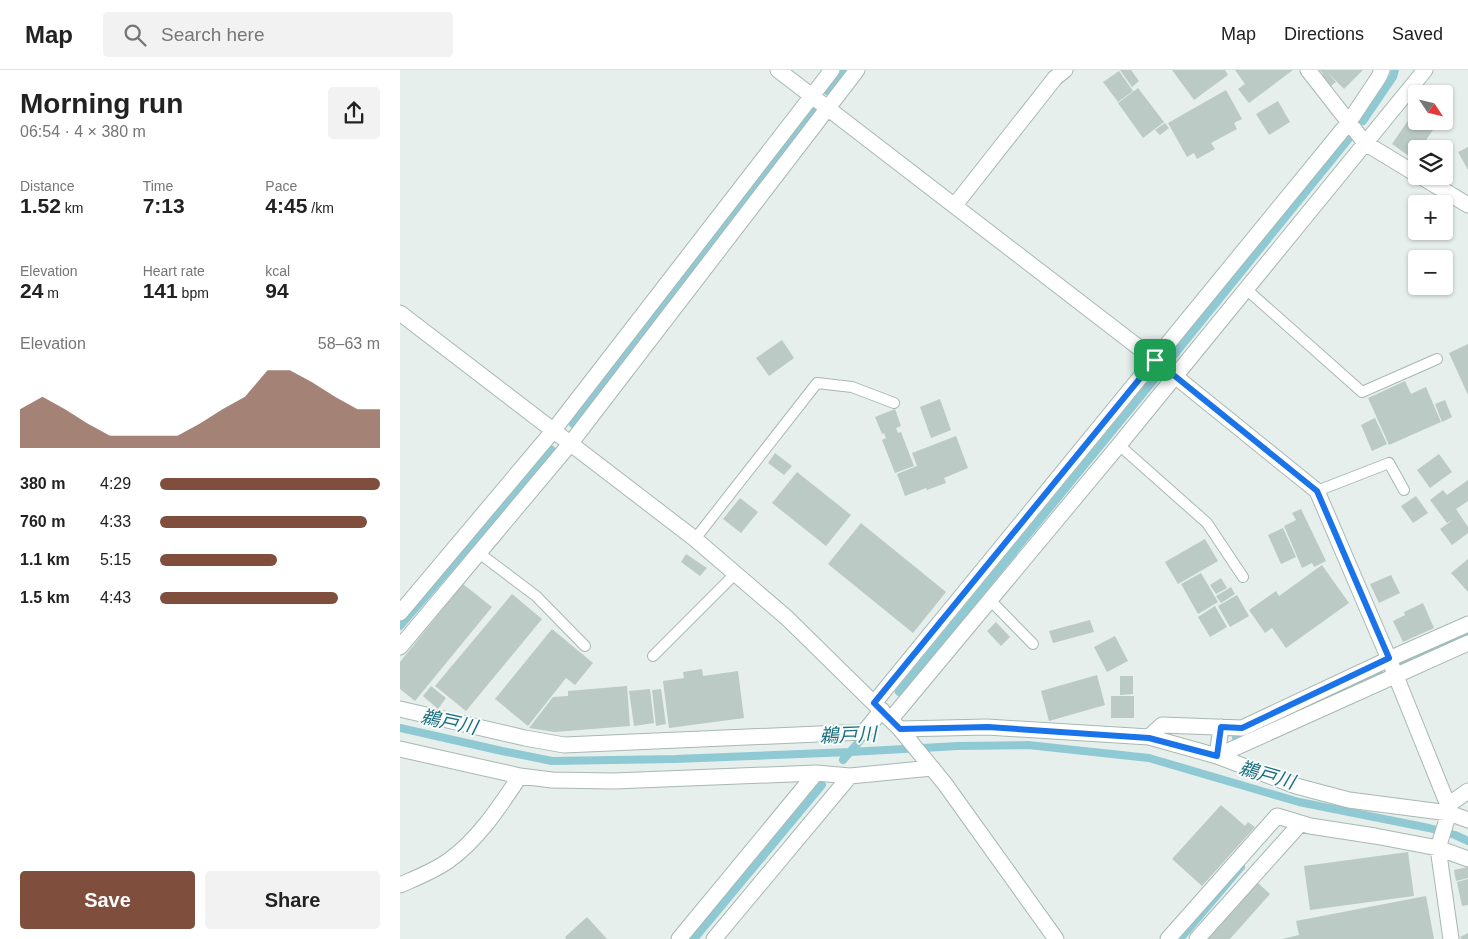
<!DOCTYPE html>
<html lang="en">
<head>
<meta charset="utf-8">
<style>
  body { margin:0; font-family:Helvetica,"Noto Sans JP",sans-serif; background:#f2f2f2; color:#222; height:100vh; display:flex; flex-direction:column; font-size:19px; white-space:nowrap }
  * { box-sizing:border-box; margin:0 }
  p { font-size:16px; color:#767676 }
  .icon { flex:none; width:28px; height:28px; fill:none; stroke:currentColor; stroke-width:2; stroke-linecap:round; stroke-linejoin:round }
  .map { position:relative; flex:1; overflow:hidden }
  .sheet { display:flex; flex-direction:column; background:#fff; width:400px }
  .sheet>* { flex:none }
  .needle { width:32px; rotate:125deg }
  .buttons { position:absolute; left:1008px; top:15px; display:grid; gap:10px }
  .buttons a { display:grid; place-items:center; width:45px; height:45px; border-radius:5px; background:#fff; box-shadow:0 1px 4px #0004; font-size:25px }
  .pin { position:absolute; display:grid; place-items:center; width:42px; height:42px; color:#fff; margin:-21px; border-radius:10px; box-shadow:0 2px 8px #0006 }
  .round { display:grid; place-items:center; flex:none; width:52px; height:52px; border-radius:5px; background:#f2f2f2 }
  .summary { display:flex; align-items:center; justify-content:space-between; height:85px; padding:0 20px }
  h1 { font-size:28px; font-weight:700; line-height:38px }
  .metrics { display:grid; grid-template-columns:repeat(3,1fr); gap:8px; height:85px; padding:5px 20px }
  .metrics div { display:grid; align-content:center }
  .metrics b { font-size:21px; font-weight:700 }
  .metrics small { font-size:14px; font-weight:400 }
  .metrics p { font-size:14px }
  .chart { height:140px; padding:10px 20px }
  .chart p { display:flex; justify-content:space-between }
  .chart svg { width:100%; height:90px; margin-top:5px; fill:#804e3d; opacity:.7 }
  .cta { display:flex; gap:10px; margin-top:auto; padding:10px 20px }
  .cta a { flex:1; height:58px; border-radius:5px; background:#804e3d; color:#fff; font-size:20px; font-weight:700; line-height:58px; text-align:center }
  .cta a+a { background:#f2f2f2; color:#222 }
  ul { padding:0 20px; list-style:none; font-size:16px }
  li { display:grid; grid-template-columns:80px 60px 1fr; align-items:center; height:38px }
  li i { height:12px; border-radius:6px; background:#804e3d }
  header { display:flex; align-items:center; gap:30px; box-sizing:border-box; height:70px; padding:0 25px; background:#fff; border-bottom:1px solid #e0e0e0 }
  header strong { font-size:24px }
  nav { display:flex; gap:28px; margin-inline-start:auto; font-size:18px }
  .search { width:350px; height:45px; background:#f2f2f2; display:flex; align-items:center; gap:12px; box-sizing:border-box; padding:0 18px; border-radius:5px; color:#767676; font-size:19px }
  main { display:flex; flex:1; min-height:0 }
  .map>svg:first-child { display:block }
</style>
</head>
<body>
<header>
<strong>Map</strong>
<div class="search"><svg class="icon" aria-label="search" viewBox="0 0 24 24"><circle cx="10" cy="10" r="6"/><path d="M15 15l6 6"/></svg>Search here</div>
<nav><a>Map</a><a>Directions</a><a>Saved</a></nav>
</header>
<main>
<section class="sheet">
<div class="summary"><div><h1>Morning run</h1><p>06:54 · 4 × 380 m</p></div><a class="round"><svg class="icon" aria-label="share" viewBox="0 0 24 24"><path d="M12 15V3M7 8l5-5 5 5M5 13v7h14v-7"/></svg></a></div>
<div class="metrics">
<div><p>Distance</p><b>1.52<small> km</small></b></div>
<div><p>Time</p><b>7:13</b></div>
<div><p>Pace</p><b>4:45<small> /km</small></b></div>
</div>
<div class="metrics">
<div><p>Elevation</p><b>24<small> m</small></b></div>
<div><p>Heart rate</p><b>141<small> bpm</small></b></div>
<div><p>kcal</p><b>94</b></div>
</div>
<div class="chart"><p><span>Elevation</span>58–63 m</p>
<svg viewBox="0 0 160 44" preserveAspectRatio="none"><path d="M0 44V25L10 19L20 25L30 32L40 38L50 38L60 38L70 38L80 32L90 25L100 19L110 6L120 6L130 12L140 19L150 25L160 25V44z"/></svg>
</div>
<ul>
<li><b>380 m</b>4:29<i style="width:100%"></i></li>
<li><b>760 m</b>4:33<i style="width:94%"></i></li>
<li><b>1.1 km</b>5:15<i style="width:53%"></i></li>
<li><b>1.5 km</b>4:43<i style="width:81%"></i></li>
</ul>
<div class="cta"><a>Save</a><a>Share</a></div>
</section>
<div class="map">
<svg width="1068" height="869" viewBox="0 0 1068 869">
  <rect width="100%" height="100%" fill="#e6efeb"/>
  <g fill="none" stroke-linecap="round" stroke-linejoin="round">
    <path stroke="#8ec9d4" stroke-width="8" d="M427 21 443 0
      M963 51 993 7 995 0
      M770 290 951 66
      M173 354 412 40
      M0 556 152 380
      M1002 593 1068 562
      M499 622 758 305
      M898 640 979 603
      M0 658 102 681 152 691 275 689 450 682 558 676 628 675 749 688 899 732 1029 758 1055 765 1068 771
      M836 668 849 662
      M443 690 464 666
      M294 869 422 715
      M780 869 841 797"/>
  </g>
  <path fill="#bbcac4" d="M720 0H731L739 11 732 17Z
    M772 0H825L828 5 794 30Z
    M835 0H893L849 33 838 19 845 14Z
    M919 0H963L944 19 926 1 936 12 931 16 921 6 923 4Z
    M719 1 733 21 718 32 703 12Z
    M738 18 764 52 743 68 718 33Z
    M826 20 842 49 834 53 837 59 811 73 815 79 797 89 794 83 787 87 768 53Z
    M878 31 890 52 869 65 856 44Z
    M1016 39V51H1039L1020 79H1016V84L1013 89 992 74Z
    M765 53 769 58 760 65 755 60Z
    M1068 77V100L1058 82Z
    M382 270 394 288 369 306 356 288Z
    M1068 274V325L1049 283Z
    M1005 311 1011 324 1026 317 1041 352 989 375 968 328Z
    M540 329 551 360 531 368 520 337Z
    M1045 330 1052 347 1042 352 1035 334Z
    M495 339 501 356 496 358 498 363 501 362 514 396 495 403 482 370 486 368 484 363 482 364 475 347Z
    M975 348 987 374 972 381 961 355Z
    M556 366 568 398 544 408 546 413 527 420 526 418 505 426 497 404 517 396 512 383Z
    M375 383 392 396 384 405 368 393Z
    M1039 384 1052 402 1030 418 1017 400Z
    M397 402 451 445 426 476 372 433Z
    M1068 410V431L1056 439 1068 457V463L1052 475 1040 459 1054 449 1047 453 1030 430 1043 420 1047 425Z
    M1016 426 1028 443 1013 453 1001 436Z
    M340 428 358 442 341 463 323 449Z
    M901 439 926 491 914 497 912 493 902 498 884 456 896 450 892 443Z
    M461 453 546 522 513 563 428 494Z
    M883 458 896 487 881 494 868 465Z
    M805 469 818 491 778 514 765 492Z
    M286 484 307 498 300 506 281 492Z
    M1068 489V522L1051 503Z
    M922 495 949 533 886 578 872 558 865 563 849 540 876 521 879 526Z
    M801 503 818 532 798 544 781 514Z
    M991 505 1000 523 979 533 970 514Z
    M821 508 827 518 816 524 810 515Z
    M63 514 92 537 15 631 0 619V592Z
    M831 517 835 524 821 533 816 526Z
    M112 524 142 549 66 641 35 616Z
    M837 525 849 546 830 557 818 536Z
    M1023 533 1034 558 1003 572 993 551 1005 545 1004 542Z
    M815 536 827 557 810 567 798 547Z
    M690 550 694 562 653 573 649 561Z
    M596 552 610 567 601 576 587 561Z
    M152 559 193 593 175 615 166 608 128 656 95 629Z
    M715 566 728 591 707 602 694 577Z
    M302 599 303 606 338 601 344 648 269 658 263 611 284 608 283 602Z
    M697 605 705 635 649 651 641 621Z
    M720 606H733V624L720 625Z
    M31 616 46 628 38 639 23 626Z
    M227 616 230 656 155 662 129 658 153 627 168 626V621Z
    M250 619 254 653 234 656 229 621Z
    M261 619 266 654 256 656 252 620Z
    M711 626H734V648H711Z
    M821 735 845 756 848 752 855 757 802 816 772 789Z
    M1008 782 1014 826 910 840 904 796Z
    M1068 797V808L1056 811 1054 800Z
    M1068 809V835L1062 836 1057 812Z
    M857 812 870 824 830 869H807Z
    M1026 826 1034 869H882L899 865 896 851Z
    M187 847 207 869H166L165 867Z
    M1068 863V869H1061L1060 867Z"/>
  <g fill="none" stroke-linecap="round" stroke-linejoin="round">
    <defs>
      <path id="service" d="M846 219 962 322 1037 289
        M719 375 807 453 843 507
        M917 421 989 393 1004 420
        M295 469 417 313 452 317 494 333
        M79 483 136 526 185 576
        M590 530 633 574
        M253 586 335 504"/>
      <path id="minor" d="M378 0 755 290 917 421 989 589 1048 735 1049 743 1038 778 1051 869
        M908 0 965 73 1016 104
        M1020 106 1068 135
        M555 135 655 8 665 0
        M0 543 153 361 432 0
        M0 577 170 374 457 0
        M474 633 949 52 979 7 982 0
        M0 639 125 668 164 675 464 662 482 640
        M491 649 719 375 1025 0
        M500 659 587 657 749 667 762 655 842 658 989 589 1068 554
        M749 667 817 686 821 657
        M0 679 120 706 152 710 214 711 416 703
        M817 686 1068 573
        M817 686 896 716 949 730 1049 743 1068 750
        M1048 735 1068 721
        M0 815C16 808 34 801 48 791 78 770 100 736 120 706
        M279 869 416 703 450 706
        M314 869 450 706 532 698
        M768 869 877 746 910 756 975 766 1038 778 1068 789
        M797 869 901 753"/>
      <path id="tertiary" d="M0 243 295 469 387 548 500 659 545 714 656 869"/>
    </defs>
    <use href="#service" stroke="#a8b8b2" stroke-width="12"/>
    <use href="#minor" stroke="#a8b8b2" stroke-width="17"/>
    <use href="#tertiary" stroke="#a8b8b2" stroke-width="17"/>
    <use href="#service" stroke="#fff" stroke-width="10"/>
    <use href="#minor" stroke="#fff" stroke-width="15"/>
    <use href="#tertiary" stroke="#fff" stroke-width="15"/>
  </g>
  <g fill="none" stroke-linecap="round" stroke-linejoin="round">
    <defs>
      <path id="route" d="M755 290 917 421 989 588 842 658 821 657 817 686 749 668 588 657 500 659 474 633Z"/>
    </defs>
    <use href="#route" stroke="#fff" stroke-width="10"/>
    <use href="#route" stroke="#1a73e8" stroke-width="6"/>
  </g>
  <g text-anchor="middle" dominant-baseline="central" stroke-width="4" stroke-linejoin="round" paint-order="stroke">
    <g font-size="19" font-style="italic" fill="#1c6f80" stroke="#f7fbf9">
      <text transform="translate(49 652) rotate(12)">鵜戸川</text>
      <text transform="translate(448 665) rotate(-2)">鵜戸川</text>
      <text transform="translate(867 705) rotate(16)">鵜戸川</text>
    </g>
  </g>
</svg>
<div class="buttons">
<a><svg class="needle" viewBox="-14 -14 28 28"><path d="M0-13l5 13h-10z" fill="#e53935"/><path d="M0 13l5-13h-10z" fill="#767676"/></svg></a>
<a><svg class="icon" aria-label="layers" viewBox="0 0 24 24"><path d="M12 4l9 5-9 5-9-5zM3 14l9 5 9-5"/></svg></a>
<a>+</a>
<a>−</a>
</div>
<div class="pin" style="left:755px;top:290px;background:#1e9e55"><svg class="icon" aria-label="arrive" viewBox="0 0 24 24"><path d="M6 21V4h12l-3 4 3 4H6"/></svg></div>
</div>
</main>
</body>
</html>
